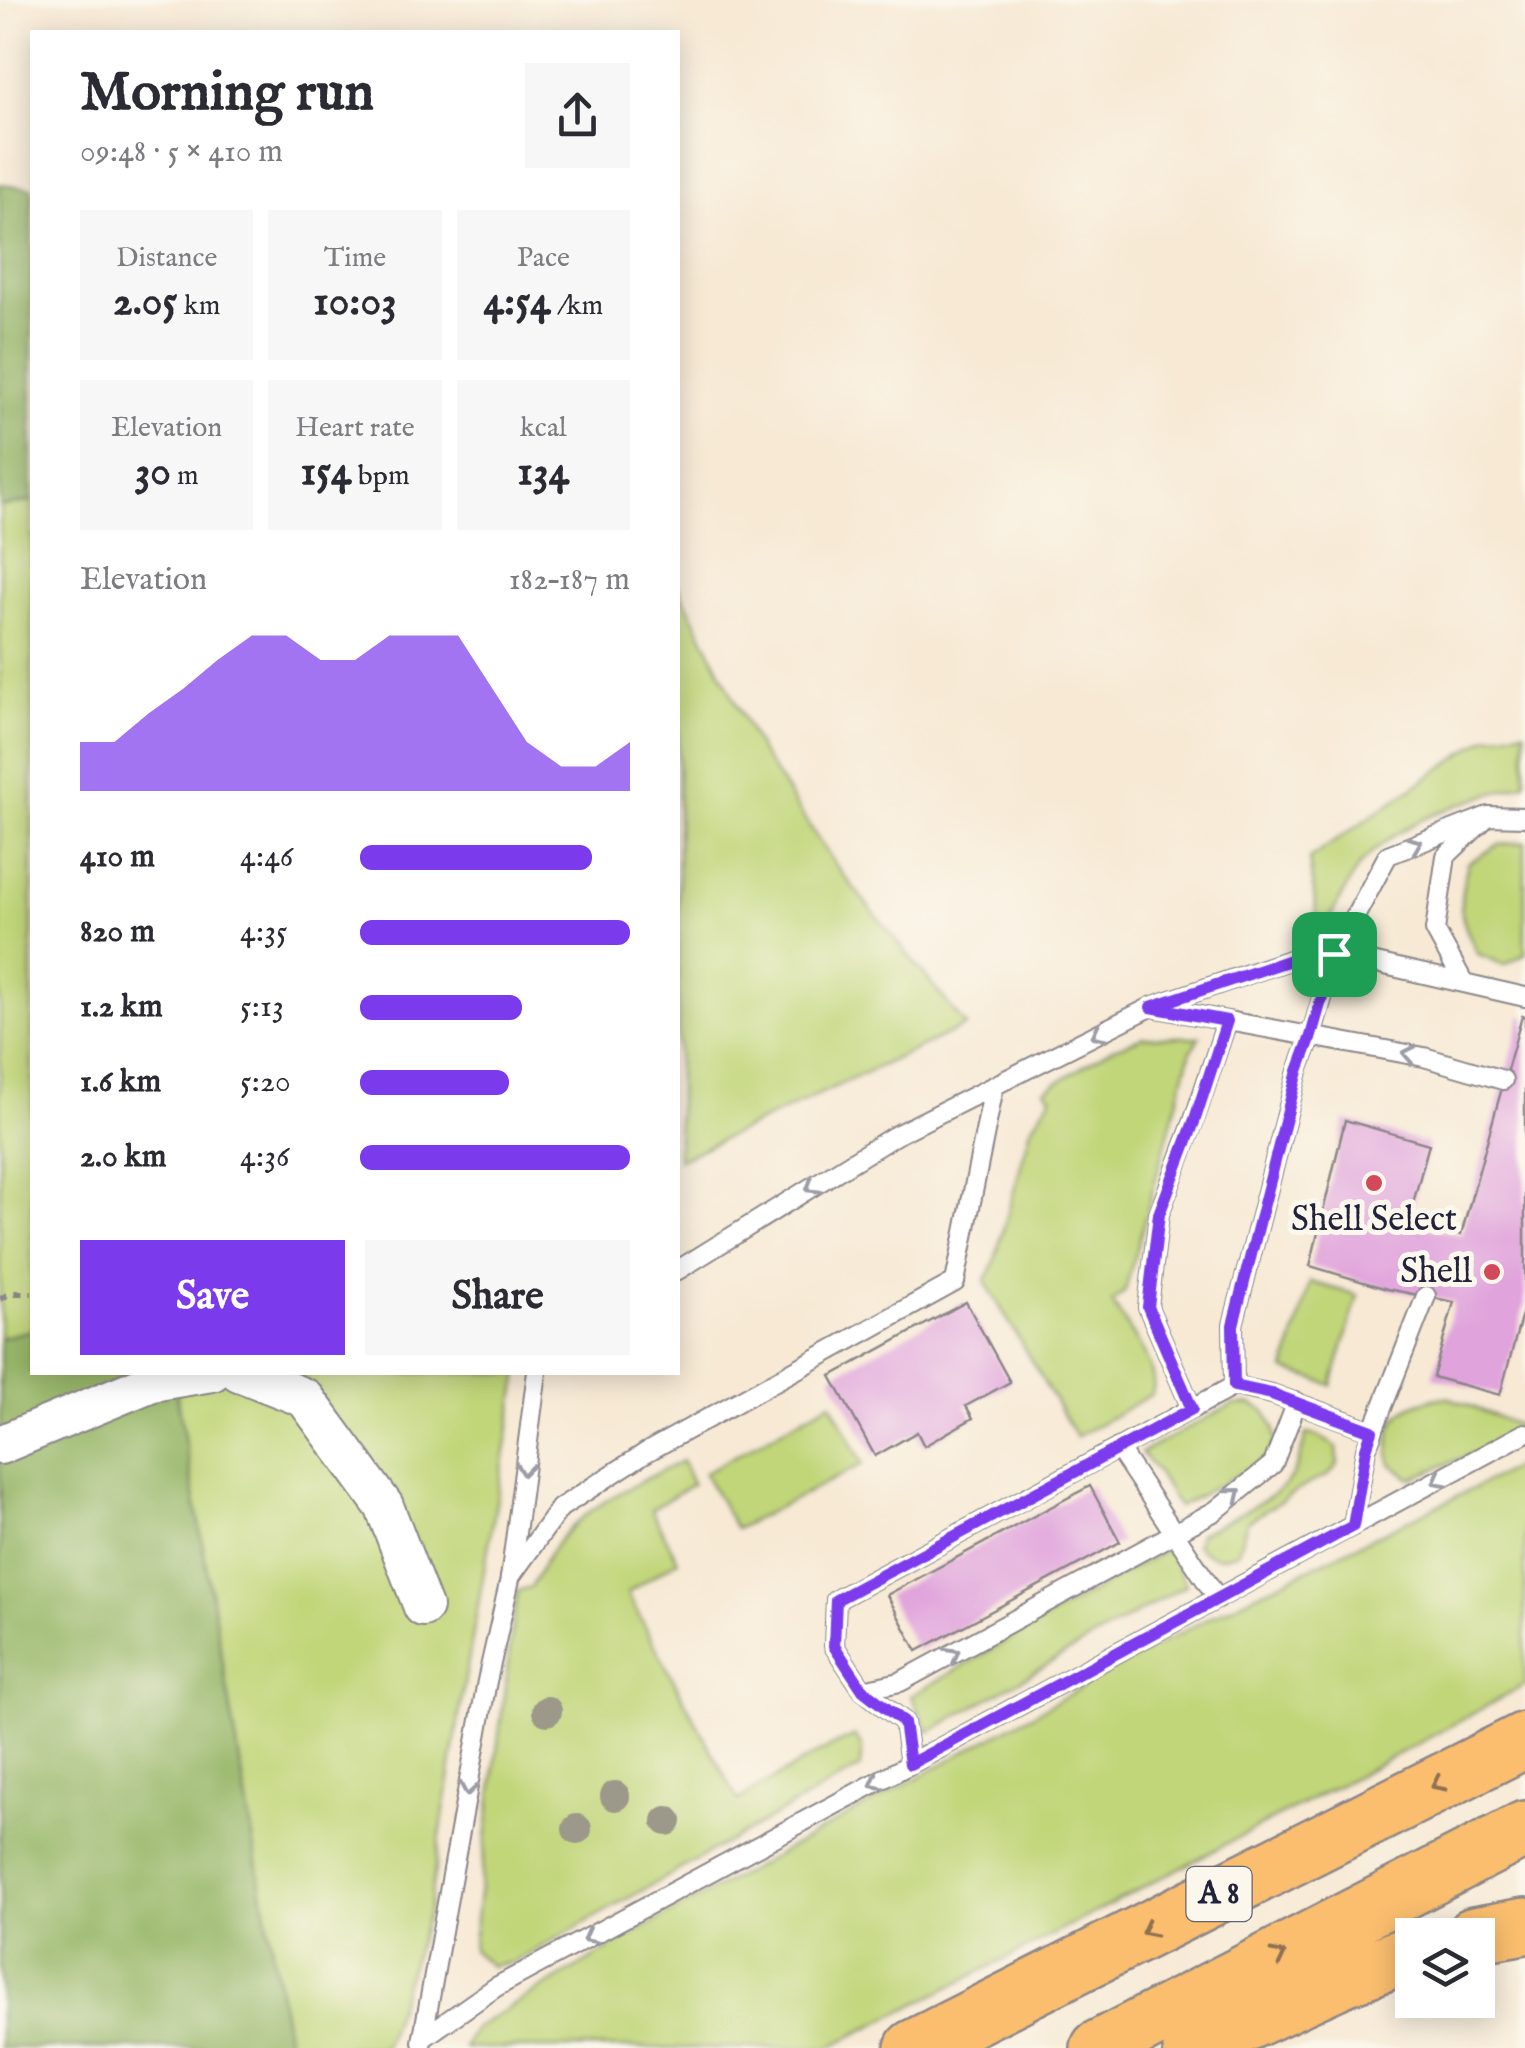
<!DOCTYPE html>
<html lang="en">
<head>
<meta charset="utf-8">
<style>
  body { margin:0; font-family:"IM FELL English",serif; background:#f7f7f7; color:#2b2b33; height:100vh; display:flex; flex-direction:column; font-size:38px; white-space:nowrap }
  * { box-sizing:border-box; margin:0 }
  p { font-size:32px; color:#7c7c81 }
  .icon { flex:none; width:55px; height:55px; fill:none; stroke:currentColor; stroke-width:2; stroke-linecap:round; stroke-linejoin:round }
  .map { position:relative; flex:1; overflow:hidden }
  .side { position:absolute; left:30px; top:30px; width:650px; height:1345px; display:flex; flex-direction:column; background:#fff; border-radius:0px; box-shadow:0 5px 25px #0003 }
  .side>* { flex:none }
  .tools { position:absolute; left:1395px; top:1918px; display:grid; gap:20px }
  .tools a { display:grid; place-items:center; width:100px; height:100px; border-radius:0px; background:#fff; box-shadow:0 5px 25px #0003; font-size:50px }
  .pin { position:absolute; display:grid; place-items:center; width:85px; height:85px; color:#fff; margin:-42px; border-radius:20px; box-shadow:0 5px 15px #0006 }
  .round { display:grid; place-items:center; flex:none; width:105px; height:105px; border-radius:0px; background:#f7f7f7 }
  .summary { display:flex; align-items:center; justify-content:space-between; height:170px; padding:0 50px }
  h1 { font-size:55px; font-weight:800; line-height:75px }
  .stats { display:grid; grid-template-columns:repeat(3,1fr); gap:15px; height:170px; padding:10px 50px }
  .stats div { display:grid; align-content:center; border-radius:0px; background:#f7f7f7; text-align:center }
  .stats b { font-size:42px; font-weight:800 }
  .stats small { font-size:28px; font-weight:400 }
  .stats p { font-size:28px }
  .chart { height:280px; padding:20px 50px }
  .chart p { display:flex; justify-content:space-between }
  .chart svg { width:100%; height:180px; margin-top:10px; fill:#7c3aed; opacity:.7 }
  .cta { display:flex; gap:20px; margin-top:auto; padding:20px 50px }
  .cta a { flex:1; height:115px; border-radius:0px; background:#7c3aed; color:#fff; font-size:40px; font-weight:800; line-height:115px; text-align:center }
  .cta a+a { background:#f7f7f7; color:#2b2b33 }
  ul { padding:0 50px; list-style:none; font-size:32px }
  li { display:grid; grid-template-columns:160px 120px 1fr; align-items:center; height:75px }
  li i { height:25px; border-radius:12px; background:#7c3aed }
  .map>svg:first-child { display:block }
</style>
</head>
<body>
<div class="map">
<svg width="1525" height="2048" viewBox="0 0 1525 2048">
  <rect width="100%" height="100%" fill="#fbf7ec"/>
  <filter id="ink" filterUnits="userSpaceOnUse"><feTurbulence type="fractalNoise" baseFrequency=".01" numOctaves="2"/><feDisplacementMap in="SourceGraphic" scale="20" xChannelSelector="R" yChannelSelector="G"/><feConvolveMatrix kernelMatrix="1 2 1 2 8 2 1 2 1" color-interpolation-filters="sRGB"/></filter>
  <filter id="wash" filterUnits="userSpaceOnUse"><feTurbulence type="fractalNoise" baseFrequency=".0048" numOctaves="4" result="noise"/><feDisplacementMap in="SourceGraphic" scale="40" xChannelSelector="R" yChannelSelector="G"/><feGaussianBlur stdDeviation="2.25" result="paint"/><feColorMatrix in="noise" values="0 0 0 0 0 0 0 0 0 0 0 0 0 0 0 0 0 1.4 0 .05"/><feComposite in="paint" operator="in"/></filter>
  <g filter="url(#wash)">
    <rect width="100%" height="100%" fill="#f7e9d4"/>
    <path fill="#c1d679" stroke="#727c5a" stroke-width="2.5" d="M32 501V1330L0 1338V507Z
      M678 586 760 751 836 866 966 1026 678 1160Z
      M1525 730V783C1468 802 1402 817 1361 864 1348 880 1331 918 1320 938L1309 859 1487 737Z
      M1525 842V954L1505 965 1478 954C1458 914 1457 907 1468 863L1498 845Z
      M1143 1037H1200L1191 1051 1125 1291 1112 1302C1126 1326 1161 1368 1152 1394L1076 1437 985 1281 993 1267 1031 1128 1052 1097 1045 1090 1111 1049Z
      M1310 1282 1358 1295 1332 1385 1285 1370Z
      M173 1373H519L465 1679 428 1913 384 2048H289Z
      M1448 1397 1525 1428V1432L1411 1479 1391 1464C1382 1416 1405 1401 1448 1397Z
      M831 1402 863 1464 736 1529 704 1473Z
      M1252 1404 1265 1411 1274 1428 1275 1444 1265 1460 1178 1507 1156 1470 1141 1453 1232 1405Z
      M1306 1434 1318 1436 1337 1447 1338 1464 1328 1476 1310 1483 1247 1522 1238 1552C1220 1559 1209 1559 1196 1545L1199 1534C1221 1522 1276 1499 1289 1480 1299 1466 1302 1450 1306 1434Z
      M682 1461 692 1484 651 1510 678 1560 627 1593 738 1800 818 1753 855 1736 862 1747 860 1768 515 1962 490 1966 472 1950 517 1591 531 1587C538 1575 543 1562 551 1551 582 1506 635 1485 682 1461Z
      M1525 1463V1685L1421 1742 1023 1950 828 2048H464L475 2028 642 1929 1208 1618Z
      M1167 1549 1186 1585 929 1732 911 1696Z"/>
    <path fill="#98b769" stroke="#5d6c52" stroke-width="2.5" d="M0 184 32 188V501L0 507Z
      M32 1330V1372L173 1373 289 2048H0V1338Z"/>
    <g id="blocks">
      <path fill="#e0a3dc" d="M1522 1016 1525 1017V1303L1500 1395 1433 1377 1454 1302 1387 1289 1310 1266 1345 1120 1429 1144 1408 1222 1461 1235Z
        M966 1302 1010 1382 966 1406 973 1418 924 1446 917 1432 875 1456 831 1376Z
        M1090 1486 1120 1542 917 1651 887 1595Z"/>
    </g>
  </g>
  <g filter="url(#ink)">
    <use href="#blocks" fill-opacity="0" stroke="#8c8688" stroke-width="2.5"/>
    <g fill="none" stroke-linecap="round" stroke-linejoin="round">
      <defs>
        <path id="lane" d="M1464 983 1435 930 1446 856 1488 816 1525 817
          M1157 1008 1424 1057 1503 1080
          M678 1270 894 1136 1151 1007 1319 950 1525 997
          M1234 1386 1233 1325 1298 1071 1311 1036 1335 954 1388 855 1488 816
          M1192 1409 1148 1307 1159 1214 1193 1123 1227 1021
          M1118 1448 1218 1599
          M1353 1526 1366 1449 1426 1296
          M510 1577 560 1508 645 1453 955 1282 994 1087
          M863 1690 900 1682 1215 1511 1273 1464 1297 1402
          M910 1764 904 1722 863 1690 834 1646 836 1600 1234 1386 1272 1394 1373 1431
          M423 2038 496 1987 1525 1433
          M422 2042 487 1681 510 1579 537 1372"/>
        <path id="street" d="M239 1372 305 1398 384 1506 423 1607
          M0 1445 152 1382 212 1372"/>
        <path id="highway" d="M1474 1935 1525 1926
          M913 2048 1525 1740
          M1099 2048 1525 1829
          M1191 2048 1344 1978 1412 1953"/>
      </defs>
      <use href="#lane" stroke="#8c8688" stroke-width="22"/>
      <use href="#street" stroke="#8c8688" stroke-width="42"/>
      <use href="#highway" stroke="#8c8688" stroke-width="60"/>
      <path stroke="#8c8688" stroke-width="6" stroke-dasharray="8 8" stroke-linecap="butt" d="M0 1299 11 1293H32"/>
      <use href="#lane" stroke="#fff" stroke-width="18"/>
      <use href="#street" stroke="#fff" stroke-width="38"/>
      <use href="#highway" stroke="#fabe6e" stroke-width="55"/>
    </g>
    <g fill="#9c998a">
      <circle cx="547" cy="1711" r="15"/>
      <circle cx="615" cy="1796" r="15"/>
      <circle cx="667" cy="1821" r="15"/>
      <circle cx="577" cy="1829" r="15"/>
    </g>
    <defs><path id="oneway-chevron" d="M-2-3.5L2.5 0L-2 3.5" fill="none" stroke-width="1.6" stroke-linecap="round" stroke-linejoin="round" transform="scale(2.5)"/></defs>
    <g stroke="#9c9ca7">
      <use href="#oneway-chevron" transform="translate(1415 844) rotate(-22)"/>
      <use href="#oneway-chevron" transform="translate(1098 1034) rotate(153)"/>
      <use href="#oneway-chevron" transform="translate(1409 1054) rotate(-169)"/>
      <use href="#oneway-chevron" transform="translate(812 1187) rotate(148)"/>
      <use href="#oneway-chevron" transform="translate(524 1469) rotate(97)"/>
      <use href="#oneway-chevron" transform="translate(1439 1480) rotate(152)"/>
      <use href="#oneway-chevron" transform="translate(1235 1494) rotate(-39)"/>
      <use href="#oneway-chevron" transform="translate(953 1654) rotate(-29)"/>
      <use href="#oneway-chevron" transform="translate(876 1783) rotate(152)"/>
      <use href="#oneway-chevron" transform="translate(468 1789) rotate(100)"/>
      <use href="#oneway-chevron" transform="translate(589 1937) rotate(152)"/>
    </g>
    <g stroke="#8e7054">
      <use href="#oneway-chevron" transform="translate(1438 1784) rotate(153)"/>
      <use href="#oneway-chevron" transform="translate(1148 1930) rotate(153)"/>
      <use href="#oneway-chevron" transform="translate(1279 1956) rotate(-27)"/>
    </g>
  </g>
  <g fill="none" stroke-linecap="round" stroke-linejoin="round" filter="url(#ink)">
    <defs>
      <path id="route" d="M1320 950 1334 954 1311 1036 1298 1071 1233 1325 1234 1386 1272 1394 1372 1431 1366 1449 1353 1526 910 1764 904 1722 863 1690 834 1646 836 1600 1192 1409 1148 1307 1159 1214 1194 1122 1227 1021 1151 1007Z"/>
    </defs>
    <use href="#route" stroke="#fff" stroke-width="20"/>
    <use href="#route" stroke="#7c3aed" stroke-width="12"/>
  </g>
  <g fill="#d1495b" stroke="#fbf7ec" stroke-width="4">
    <circle cx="1374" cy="1183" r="10"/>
    <circle cx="1492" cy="1272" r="10"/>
  </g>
  <g text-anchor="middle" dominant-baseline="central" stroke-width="10" stroke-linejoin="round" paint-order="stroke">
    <rect fill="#fbf7ec" stroke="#636270" stroke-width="2.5" x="1186.5" y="1867" width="65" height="54" rx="8"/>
    <g font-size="32" font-weight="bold" fill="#22223b">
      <text x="1219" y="1894">A 8</text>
    </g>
    <g font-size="35" fill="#22223b" stroke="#fbf7ec">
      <text x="1374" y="1220">Shell Select</text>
      <text x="1472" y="1272" text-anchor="end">Shell</text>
    </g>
  </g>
</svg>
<div class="tools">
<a><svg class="icon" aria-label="layers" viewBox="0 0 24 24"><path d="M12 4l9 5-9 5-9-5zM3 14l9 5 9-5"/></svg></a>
</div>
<div class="pin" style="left:1334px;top:954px;background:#1e9e55"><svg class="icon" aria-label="arrive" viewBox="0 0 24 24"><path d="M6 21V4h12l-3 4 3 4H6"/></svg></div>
<section class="side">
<div class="summary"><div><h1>Morning run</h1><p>09:48 · 5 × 410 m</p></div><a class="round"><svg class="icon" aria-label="share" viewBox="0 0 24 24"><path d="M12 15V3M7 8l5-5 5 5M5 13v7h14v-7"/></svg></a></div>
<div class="stats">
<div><p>Distance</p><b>2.05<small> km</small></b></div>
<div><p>Time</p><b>10:03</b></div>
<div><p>Pace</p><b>4:54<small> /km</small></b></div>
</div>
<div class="stats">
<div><p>Elevation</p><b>30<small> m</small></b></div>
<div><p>Heart rate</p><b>154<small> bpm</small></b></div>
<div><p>kcal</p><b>134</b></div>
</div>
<div class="chart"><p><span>Elevation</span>182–187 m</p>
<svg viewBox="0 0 160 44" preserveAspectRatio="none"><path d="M0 44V32L10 32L20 25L30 19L40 12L50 6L60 6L70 12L80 12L90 6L100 6L110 6L120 19L130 32L140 38L150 38L160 32V44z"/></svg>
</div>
<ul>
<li><b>410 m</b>4:46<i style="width:86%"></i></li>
<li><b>820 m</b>4:35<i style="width:100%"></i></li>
<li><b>1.2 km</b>5:13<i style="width:60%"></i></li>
<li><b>1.6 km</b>5:20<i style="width:55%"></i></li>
<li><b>2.0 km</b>4:36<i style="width:100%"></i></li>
</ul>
<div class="cta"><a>Save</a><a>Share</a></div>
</section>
</div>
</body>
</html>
